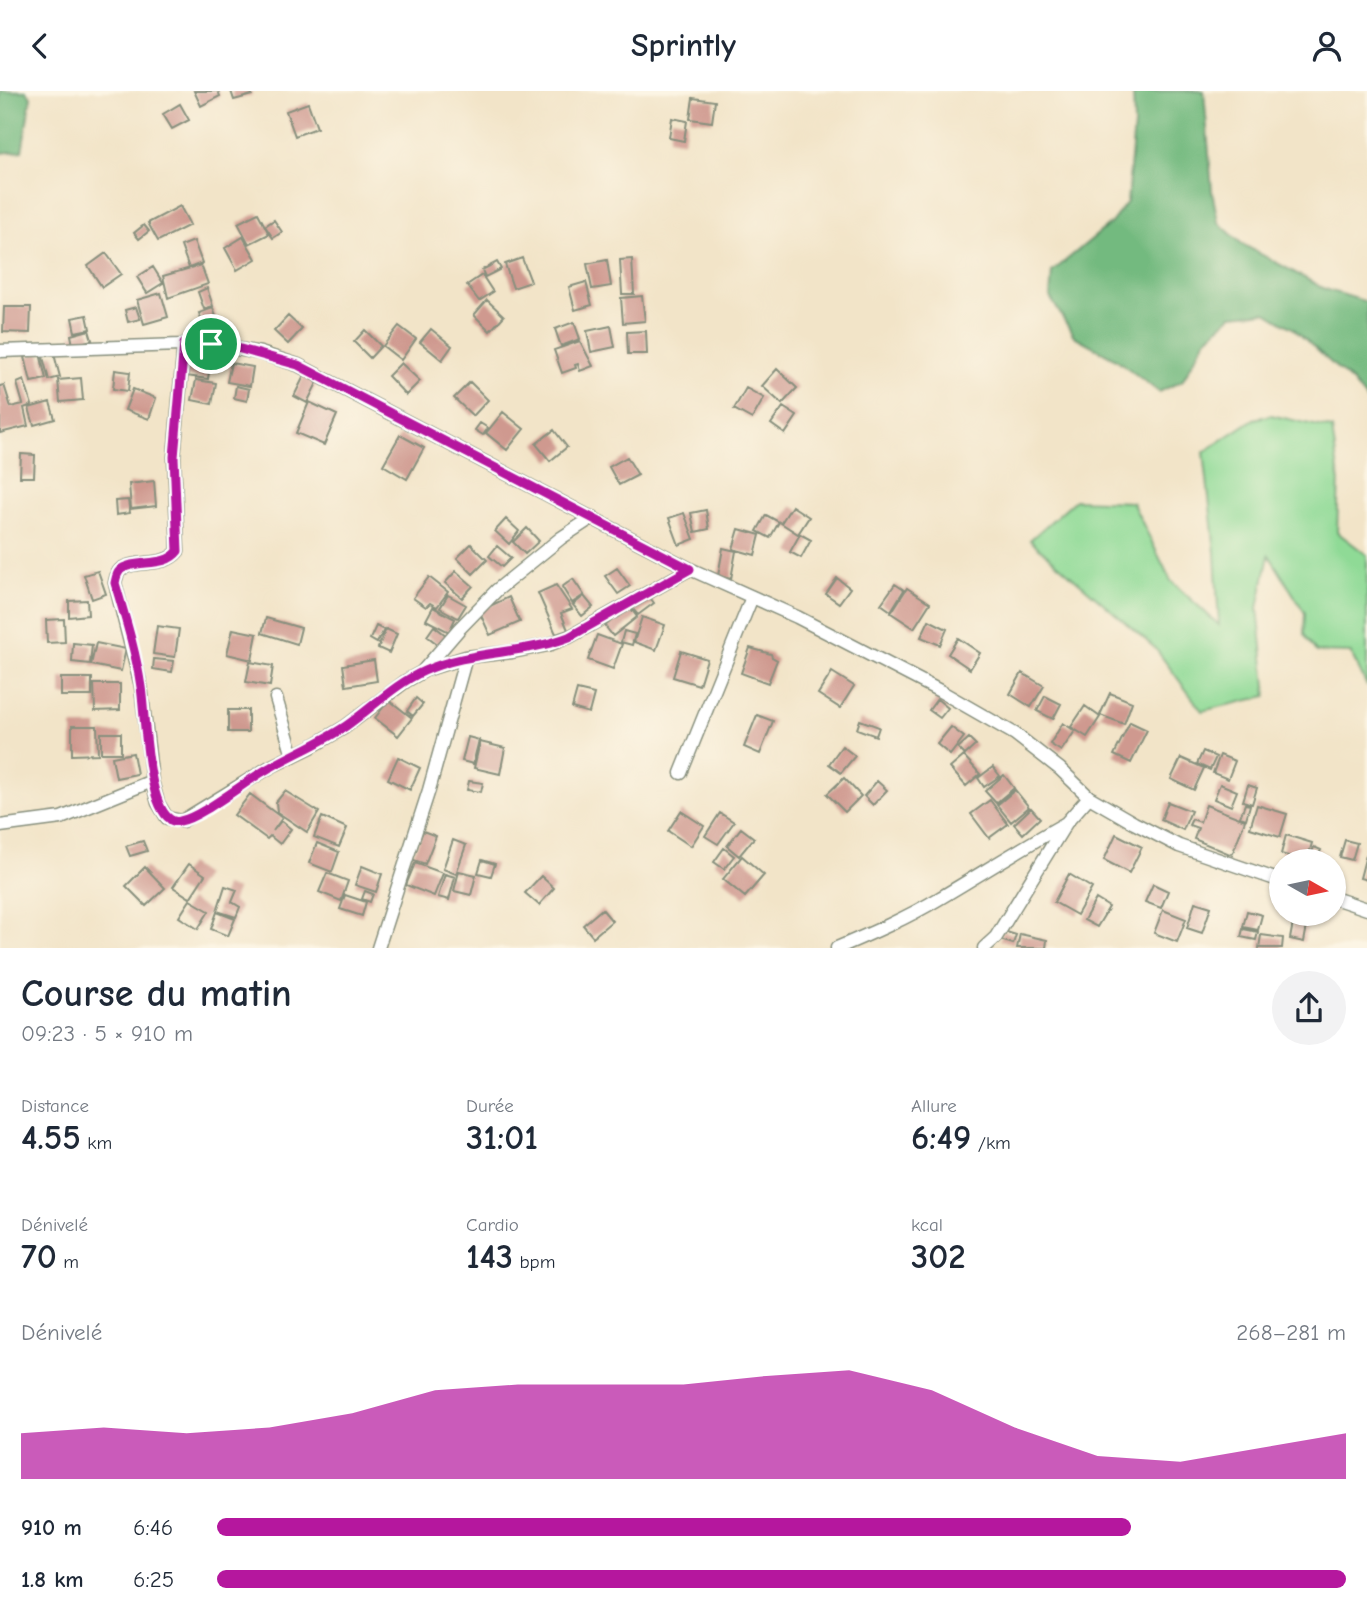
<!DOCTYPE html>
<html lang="fr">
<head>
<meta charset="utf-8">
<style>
  body { margin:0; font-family:"Comic Neue",sans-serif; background:#f2f2f3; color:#1f2937; height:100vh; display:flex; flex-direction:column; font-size:26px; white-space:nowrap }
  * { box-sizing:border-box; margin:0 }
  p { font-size:23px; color:#747a83 }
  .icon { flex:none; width:38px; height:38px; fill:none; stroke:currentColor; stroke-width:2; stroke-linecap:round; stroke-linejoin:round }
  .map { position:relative; height:857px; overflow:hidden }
  .drawer { display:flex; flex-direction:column; background:#fff; flex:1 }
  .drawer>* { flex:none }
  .needle { width:46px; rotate:99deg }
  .buttons { position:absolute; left:1269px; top:758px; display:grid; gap:14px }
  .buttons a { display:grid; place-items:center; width:77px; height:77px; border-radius:50%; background:#fff; box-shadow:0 2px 5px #0004; font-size:35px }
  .pin { position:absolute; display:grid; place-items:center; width:60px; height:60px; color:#fff; margin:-30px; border:4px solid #fff; border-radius:50%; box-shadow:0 2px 7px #0007 }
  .round { display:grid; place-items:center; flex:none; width:74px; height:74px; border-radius:37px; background:#f2f2f3 }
  .overview { display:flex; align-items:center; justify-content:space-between; height:119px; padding:0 21px }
  h1 { font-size:38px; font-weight:700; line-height:52px }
  .metrics { display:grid; grid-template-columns:repeat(3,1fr); gap:10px; height:119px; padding:7px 21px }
  .metrics div { display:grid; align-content:center }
  .metrics b { font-size:35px; font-weight:700 }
  .metrics small { font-size:19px; font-weight:400 }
  .metrics p { font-size:19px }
  .chart { height:196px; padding:14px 21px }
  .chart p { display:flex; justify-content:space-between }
  .chart svg { width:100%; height:126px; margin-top:7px; fill:#b5179e; opacity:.7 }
  ul { padding:0 21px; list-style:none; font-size:23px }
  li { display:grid; grid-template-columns:112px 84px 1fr; align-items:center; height:52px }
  li i { height:18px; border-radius:9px; background:#b5179e }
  header { display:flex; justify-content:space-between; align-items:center; height:91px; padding:0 21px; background:#fff; font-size:32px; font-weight:700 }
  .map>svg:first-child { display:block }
</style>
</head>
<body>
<header><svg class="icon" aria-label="back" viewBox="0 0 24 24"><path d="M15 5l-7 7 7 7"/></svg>Sprintly<svg class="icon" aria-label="person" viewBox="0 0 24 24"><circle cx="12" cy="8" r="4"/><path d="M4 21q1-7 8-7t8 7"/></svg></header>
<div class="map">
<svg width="1367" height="857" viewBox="0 0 1367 857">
  <rect width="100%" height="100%" fill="#fcf5e5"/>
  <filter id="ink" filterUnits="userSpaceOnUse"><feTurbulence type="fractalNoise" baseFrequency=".0143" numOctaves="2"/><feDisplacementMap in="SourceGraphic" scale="14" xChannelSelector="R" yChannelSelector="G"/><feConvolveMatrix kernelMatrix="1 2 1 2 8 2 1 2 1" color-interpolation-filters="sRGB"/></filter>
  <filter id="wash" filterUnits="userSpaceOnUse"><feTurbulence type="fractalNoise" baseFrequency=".00686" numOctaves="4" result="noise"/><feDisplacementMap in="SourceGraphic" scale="28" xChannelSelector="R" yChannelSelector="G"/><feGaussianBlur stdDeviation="1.57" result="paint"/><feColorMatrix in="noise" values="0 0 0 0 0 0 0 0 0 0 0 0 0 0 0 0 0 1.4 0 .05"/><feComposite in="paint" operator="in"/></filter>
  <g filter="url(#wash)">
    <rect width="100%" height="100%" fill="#f2e4c8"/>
    <path fill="#8fda96" stroke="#578c65" stroke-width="2" d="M1271 324 1332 338 1339 387 1337 441 1367 464V595L1351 562 1316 561 1304 543 1305 522 1269 464 1258 517 1267 605 1202 620 1155 557 1030 449 1075 409 1132 411 1171 490 1219 534 1215 461 1204 361 1254 328Z"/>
    <path fill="#73ba7f" stroke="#497c5a" stroke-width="2" d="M0 0H26L31 6 22 60 0 62Z
      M1133 0H1204L1212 100 1218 131 1242 153 1325 198 1367 211V310L1352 291 1294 238 1266 221 1232 224 1206 248 1182 290 1159 301 1116 268 1074 245 1050 206 1052 181 1111 132 1127 111 1134 34Z"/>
    <g id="blocks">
      <path fill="#cf998f" d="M194 0H218L220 5 201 15Z
        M231 0H251L252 4 234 9Z
        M693 7 715 10 712 31 690 28Z
        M308 12 317 37 295 45 286 20Z
        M180 13 189 29 172 38 163 23Z
        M672 27 687 30 684 50 669 47Z
        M180 115 190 134 158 150 148 132Z
        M258 122 269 143 249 153 238 132Z
        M274 129 282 141 273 147 265 135Z
        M144 134 149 140 139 148 134 142Z
        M243 146 256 168 237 179 225 157Z
        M194 150 202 172 189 177 181 155Z
        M106 162 121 183 102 196 88 175Z
        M522 167 531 191 513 197 505 173Z
        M632 168 634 203H622L620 169Z
        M607 169 611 195 592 198 587 173Z
        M497 171 501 178 485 186 482 179Z
        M201 174 208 193 168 207 163 185Z
        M153 176 163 192 147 202 137 186Z
        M482 184 493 201 479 210 467 194Z
        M586 191 592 214 575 219 569 196Z
        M207 197 213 215 204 218 198 201Z
        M161 202 168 226 144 233 137 209Z
        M642 205 645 230 623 232 621 207Z
        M487 209 504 225 490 240 474 224Z
        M4 216H31L30 242 3 241Z
        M136 216 140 228 128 231 125 219Z
        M213 217 220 237 206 242 199 222Z
        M87 224 90 238 75 241 72 227Z
        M288 225 302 238 288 253 274 240Z
        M574 231 580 248 561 255 555 238Z
        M399 235 416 248 401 269 383 255Z
        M611 235 615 256 591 261 587 240Z
        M431 238 452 255 442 269 420 251Z
        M89 239 92 249 73 254 71 244Z
        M365 239 381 255 370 267 354 251Z
        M646 240 647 263H628L627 241Z
        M580 250 593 275 580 280 578 273 575 274 576 277 562 282 554 259Z
        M40 262 46 288 31 291 25 266Z
        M54 263 60 286 49 289 43 266Z
        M189 263 211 266 208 288 186 285Z
        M231 272 253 276 250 295 227 291Z
        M401 272 420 290 406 304 388 285Z
        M777 278 797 297 782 313 762 295Z
        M115 279 130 281 128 300 113 298Z
        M305 283 318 290 307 312 294 305Z
        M81 287 83 309 60 311 58 289Z
        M24 289 32 314 24 317 28 335 0 342V295L4 294 11 316 23 313 17 292Z
        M196 289 216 292 212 313 192 309Z
        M470 291 488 309 473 325 454 307Z
        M236 295 249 298 247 310 234 307Z
        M746 297 764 307 752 328 734 318Z
        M133 298 156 307 149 328 125 319Z
        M50 311 55 328 34 334 29 317Z
        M309 311 337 324 324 354 296 342Z
        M783 316 797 325 785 343 771 333Z
        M503 321 524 338 507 359 486 342Z
        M480 332 488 337 483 344 475 339Z
        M554 339 567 356 550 370 536 353Z
        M400 344 424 357 407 388 383 374Z
        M21 363 35 364 34 386H20Z
        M627 366 638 384 619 394 609 376Z
        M154 390 156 415 131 418 129 393Z
        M128 409 130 422 116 424 115 410Z
        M792 415 809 426 798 443 781 432Z
        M706 419 709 438 695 441 691 422Z
        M684 422 694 448 679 454 669 427Z
        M766 424 779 431 770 447 757 440Z
        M506 428 519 440 509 453 495 440Z
        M527 437 539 450 525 463 513 451Z
        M739 438 760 444 755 464 733 458Z
        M800 443 811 449 801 467 790 461Z
        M471 453 487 469 473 483 457 467Z
        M497 455 511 467 502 476 489 465Z
        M723 457 736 460 731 488 718 485Z
        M617 477 630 495 618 503 605 485Z
        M98 480 106 503 92 508 84 484Z
        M456 480 473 495 462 507 445 492Z
        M429 486 448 501 437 516 430 512 426 516 413 507Z
        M837 487 850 497 839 512 826 503Z
        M573 488 584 504 572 512 562 496Z
        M895 493 904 499 891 520 881 513Z
        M556 494 572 518 561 522 568 539 556 543 538 502Z
        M907 497 930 512 914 537 891 522Z
        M448 504 466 514 458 527 440 517Z
        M648 504 654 512 638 524 632 517Z
        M584 505 593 516 582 525 573 514Z
        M509 506 520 531 490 544 479 520Z
        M87 509 88 524 69 526V510Z
        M629 515 637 526 613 545 605 535Z
        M433 516 455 528 449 541 426 529Z
        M642 526 665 534 656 559 634 551Z
        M266 527 301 537 297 553 262 542Z
        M64 528 65 551 47 552 46 529Z
        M929 529 947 538 940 554 921 546Z
        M157 535 179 538 175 566 153 563Z
        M376 535 384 539 377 552 370 548Z
        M434 535 447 545 440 555 427 545Z
        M233 538 257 543 252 569 227 563Z
        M386 538 397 543 389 562 378 557Z
        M624 540 635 543 632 554 621 551Z
        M597 544 622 553 613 578 588 569Z
        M958 547 980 562 970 578 948 563Z
        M73 552 92 554 90 573 72 571Z
        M96 552 126 558 121 580 91 574Z
        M750 557 771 563 772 566 777 569 768 592 741 582Z
        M681 560 707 568 699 594 673 586Z
        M154 568 174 570 172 581 153 578Z
        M374 569 377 590 346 595 343 574Z
        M250 571 273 575 270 595 246 591Z
        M832 581 854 595 840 617 818 603Z
        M1022 582 1044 595 1031 616 1010 603Z
        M61 587H92V605H61Z
        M94 593H120V619L95 620Z
        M577 599 594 603 589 622 572 617Z
        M1110 602 1132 611 1124 633 1100 624Z
        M1045 605 1061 613 1053 628 1037 620Z
        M416 607 423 613 413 625 407 620Z
        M937 608 948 617 940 627 929 619Z
        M389 609 412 627 398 645 375 627Z
        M1085 615 1100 626 1087 646 1071 636Z
        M228 619H248V641H228Z
        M757 624 773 630 760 663 744 656Z
        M860 629 879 636 876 645 857 638Z
        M1130 631 1147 639 1131 672 1114 664Z
        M1063 632 1075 640 1061 660 1050 653Z
        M72 635H97L98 663 72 664Z
        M951 636 964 646 950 664 937 653Z
        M101 642H121V662H101Z
        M468 646 479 649 473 673 462 670Z
        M969 647 976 654 965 664 958 657Z
        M480 651 505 657 500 683 474 677Z
        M842 655 855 665 841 682 829 673Z
        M1203 660 1216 666 1210 679 1197 673Z
        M133 662 137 683 116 687 112 666Z
        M1220 664 1235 670 1228 688 1213 682Z
        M964 665 980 683 966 695 950 677Z
        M398 666 420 677 410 699 388 688Z
        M1181 667 1204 677 1194 699 1171 688Z
        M993 676 1000 685 984 696 978 687Z
        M1004 684 1014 697 996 712 985 700Z
        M844 687 861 705 845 721 827 703Z
        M469 690 483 692 481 701 467 699Z
        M877 690 887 699 873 714 864 705Z
        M1220 693 1237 700 1231 715 1214 708Z
        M1248 694 1257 697 1252 713 1243 710Z
        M1015 699 1029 716 1011 731 997 714Z
        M285 700 319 721 307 741 277 721 276 711Z
        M250 703 282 727 273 740 281 730 291 738 280 753 270 745 267 748 234 724Z
        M990 709 1008 733 989 747 971 723Z
        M1168 711 1191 720 1183 739 1161 729Z
        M1245 713 1250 714 1246 728 1240 726Z
        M1206 714 1245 729 1232 764 1194 748 1198 737 1189 734 1192 728 1200 731Z
        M1257 714 1287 723 1280 746 1250 737Z
        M1031 717 1040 727 1023 743 1014 733Z
        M681 720 704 735 691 755 668 740Z
        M720 722 734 731 718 753 705 745Z
        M322 726 347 737 339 756 314 746Z
        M741 737 754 747 739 765 727 755Z
        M423 740 436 745 425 773 411 768Z
        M1116 743 1142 756 1129 782 1104 769Z
        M1286 744 1312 752 1307 770 1281 763Z
        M453 749 466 754 456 783 443 778Z
        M1345 749 1357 752 1352 769 1340 766Z
        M143 750 147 760 130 765 126 755Z
        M317 752 339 761 332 781 309 772Z
        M1314 756 1321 759 1316 770H1308Z
        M724 757 734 765 724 778 714 771Z
        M1366 764H1367V789L1360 787Z
        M742 765 764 784 745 806 723 788Z
        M482 769 495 773 491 785 478 782Z
        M415 772 443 782 434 805 406 794Z
        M189 773 205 784 190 807 173 796Z
        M362 775 382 783 376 801 355 794Z
        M145 776 165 797 146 815 126 795Z
        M459 780 476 784 471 804 454 800Z
        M327 782 348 790 341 810 319 801Z
        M445 783 455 786 449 809 438 806Z
        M1069 783 1092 797 1077 824 1054 811Z
        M541 785 554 797 539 814 525 802Z
        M1153 793 1168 800 1161 817 1145 811Z
        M225 795 237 799 232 811 240 816 236 826 217 820Z
        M365 800 373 803 370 811 362 808Z
        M345 804 366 811 362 825 340 818Z
        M1096 808 1109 816 1097 836 1084 829Z
        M190 809 209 820 198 838 179 826Z
        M1195 811 1211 816 1202 842 1187 837Z
        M602 818 612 830 593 846 583 834Z
        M1163 819 1186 828 1177 851 1154 842Z
        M1247 820 1262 824 1258 839 1243 836Z
        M217 821 235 828 228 845 211 838Z
        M1293 832 1307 835 1304 851 1290 848Z
        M1243 838 1258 841 1256 849 1241 846Z
        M1003 840 1016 844 1013 853 1000 849Z
        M1020 843 1047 849 1046 857H1017Z
        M1261 844 1283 847 1282 857H1259Z"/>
    </g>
  </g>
  <g filter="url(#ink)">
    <use href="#blocks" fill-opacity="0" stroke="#88907e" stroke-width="2"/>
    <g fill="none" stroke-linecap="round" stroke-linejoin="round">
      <defs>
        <path id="street" d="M184 253 174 366 178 460C164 477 139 468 123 477 117 480 116 487 115 492L141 595 152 690 158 712 167 727 182 730 270 676 311 656 345 636 406 590 422 581 459 538 497 499 561 447 593 426
          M0 260 211 253 260 262 298 274 690 478 797 526 940 600 1015 643 1060 678 1089 706 1134 732 1179 755 1281 790
          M425 579 466 566 512 561 548 554 569 546 690 478
          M276 607 293 665
          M681 682 752 506
          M0 735 61 727 152 690
          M1334 807 1367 818
          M378 857 429 699 466 566
          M837 857C872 842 907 827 940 807 982 782 1023 756 1066 732
          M984 857 996 846 1066 732 1089 706"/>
      </defs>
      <use href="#street" stroke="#88907e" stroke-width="15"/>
      <use href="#street" stroke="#fff" stroke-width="12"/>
    </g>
  </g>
  <g fill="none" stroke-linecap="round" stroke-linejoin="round" filter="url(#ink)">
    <defs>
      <path id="route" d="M184 253 237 257 298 274 690 478 569 546C522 564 470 559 424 580 395 593 372 617 346 635 322 651 296 662 271 676 249 687 201 727 180 730 176 731 173 731 170 728 147 714 145 623 141 596 136 561 125 526 115 492 116 487 117 480 123 477 139 468 165 477 178 460L174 366Z"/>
    </defs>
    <use href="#route" stroke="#fff" stroke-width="14"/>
    <use href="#route" stroke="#b5179e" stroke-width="9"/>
  </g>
</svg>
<div class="buttons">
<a><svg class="needle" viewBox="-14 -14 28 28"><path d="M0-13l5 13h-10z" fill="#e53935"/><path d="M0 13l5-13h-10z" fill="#747a83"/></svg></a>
</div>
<div class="pin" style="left:211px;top:253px;background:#1e9e55"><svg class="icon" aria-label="arrive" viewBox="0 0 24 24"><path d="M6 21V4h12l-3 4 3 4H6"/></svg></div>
</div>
<section class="drawer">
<div class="overview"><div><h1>Course du matin</h1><p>09:23 · 5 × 910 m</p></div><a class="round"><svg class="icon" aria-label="share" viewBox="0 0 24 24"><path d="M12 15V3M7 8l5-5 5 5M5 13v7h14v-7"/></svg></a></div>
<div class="metrics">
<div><p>Distance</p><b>4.55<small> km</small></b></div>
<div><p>Durée</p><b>31:01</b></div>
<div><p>Allure</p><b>6:49<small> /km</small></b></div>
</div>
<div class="metrics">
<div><p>Dénivelé</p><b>70<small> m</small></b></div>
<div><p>Cardio</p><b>143<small> bpm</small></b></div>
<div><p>kcal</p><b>302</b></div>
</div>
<div class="chart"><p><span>Dénivelé</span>268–281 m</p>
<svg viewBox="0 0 160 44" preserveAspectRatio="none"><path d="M0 44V28L10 26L20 28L30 26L40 21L50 13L60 11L70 11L80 11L90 8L100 6L110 13L120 26L130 36L140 38L150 33L160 28V44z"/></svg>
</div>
<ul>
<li><b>910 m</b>6:46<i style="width:81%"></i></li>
<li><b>1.8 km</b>6:25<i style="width:100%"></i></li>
</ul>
</section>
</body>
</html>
